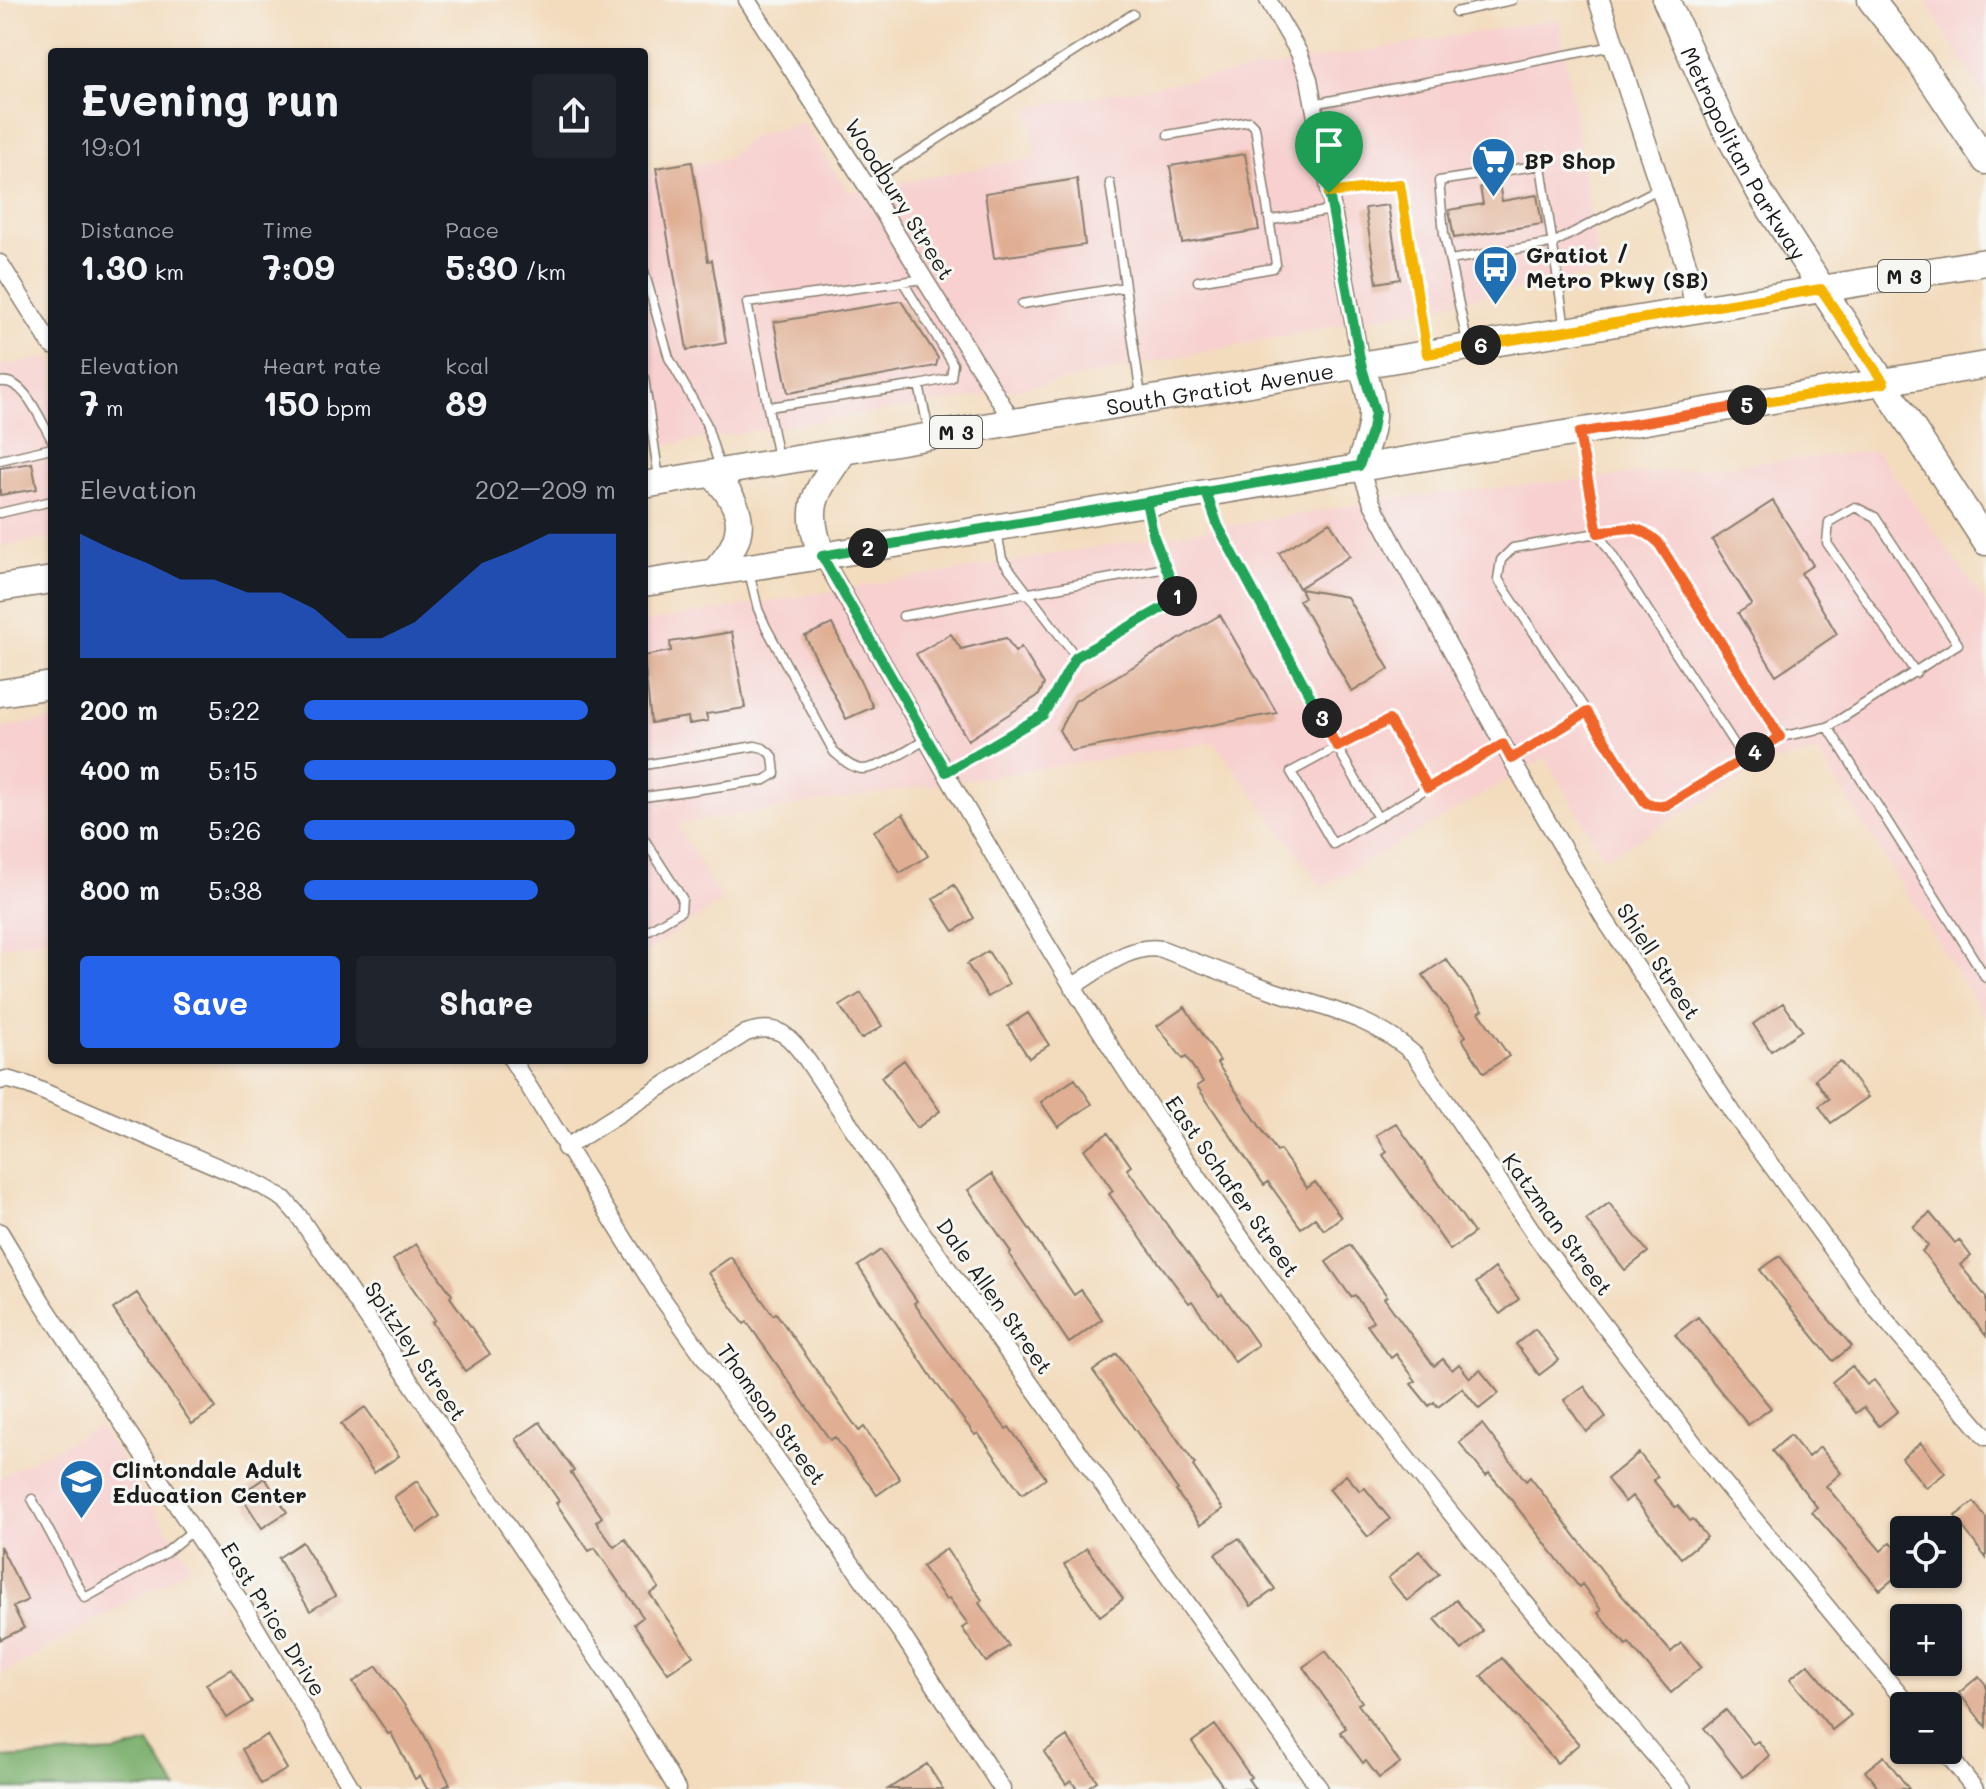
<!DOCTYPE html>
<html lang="en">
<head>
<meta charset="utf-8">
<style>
  body { margin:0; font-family:Mali,sans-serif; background:#20242c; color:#f1f3f6; height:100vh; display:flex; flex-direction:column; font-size:30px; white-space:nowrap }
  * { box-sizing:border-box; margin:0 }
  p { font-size:26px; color:#9ea1a6 }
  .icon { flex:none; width:44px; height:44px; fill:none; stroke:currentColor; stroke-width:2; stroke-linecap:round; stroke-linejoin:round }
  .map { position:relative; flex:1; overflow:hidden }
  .side { position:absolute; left:48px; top:48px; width:600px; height:1016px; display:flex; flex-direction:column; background:#171b24; border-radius:8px; box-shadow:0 2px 6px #0004 }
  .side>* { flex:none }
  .fabs { position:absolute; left:1890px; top:1516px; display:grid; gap:16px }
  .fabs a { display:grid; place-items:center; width:72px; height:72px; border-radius:8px; background:#171b24; box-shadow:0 2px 6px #0004; font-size:40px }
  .pin { position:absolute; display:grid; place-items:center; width:68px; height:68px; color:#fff; margin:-82px -34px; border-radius:50% 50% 50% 0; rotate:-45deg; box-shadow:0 0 8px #0007 }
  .pin .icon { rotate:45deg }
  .km { position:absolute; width:40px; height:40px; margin:-20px; border-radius:50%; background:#222; color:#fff; font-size:22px; line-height:40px; text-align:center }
  .round { display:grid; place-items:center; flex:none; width:84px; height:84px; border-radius:8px; background:#20242c }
  .overview { display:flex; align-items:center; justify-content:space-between; height:136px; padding:0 32px }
  h1 { font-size:44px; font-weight:700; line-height:60px }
  .metrics { display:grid; grid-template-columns:repeat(3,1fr); gap:12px; height:136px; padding:8px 32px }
  .metrics div { display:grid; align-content:center }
  .metrics b { font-size:34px; font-weight:700 }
  .metrics small { font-size:22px; font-weight:400 }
  .metrics p { font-size:22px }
  .chart { height:224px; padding:16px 32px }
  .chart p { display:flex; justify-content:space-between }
  .chart svg { width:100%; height:144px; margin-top:8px; fill:#2563eb; opacity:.7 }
  .primary-button { display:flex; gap:16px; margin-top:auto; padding:16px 32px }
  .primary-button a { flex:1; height:92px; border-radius:8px; background:#2563eb; color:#fff; font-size:32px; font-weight:700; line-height:92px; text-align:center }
  .primary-button a+a { background:#20242c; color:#f1f3f6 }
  ul { padding:0 32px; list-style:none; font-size:26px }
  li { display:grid; grid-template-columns:128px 96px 1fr; align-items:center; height:60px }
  li i { height:20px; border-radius:10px; background:#2563eb }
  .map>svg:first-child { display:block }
</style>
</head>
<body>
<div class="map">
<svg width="1986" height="1789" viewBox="0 0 1986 1789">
  <rect width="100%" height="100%" fill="#f6f6f2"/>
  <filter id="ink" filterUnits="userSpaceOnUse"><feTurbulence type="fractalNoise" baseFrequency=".0125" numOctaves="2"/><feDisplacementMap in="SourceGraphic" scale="16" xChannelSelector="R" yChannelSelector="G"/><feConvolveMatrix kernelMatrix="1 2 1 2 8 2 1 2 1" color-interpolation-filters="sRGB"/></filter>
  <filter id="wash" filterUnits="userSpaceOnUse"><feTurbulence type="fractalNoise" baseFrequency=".006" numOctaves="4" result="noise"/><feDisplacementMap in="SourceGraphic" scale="32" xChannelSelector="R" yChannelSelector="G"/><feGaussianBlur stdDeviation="1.8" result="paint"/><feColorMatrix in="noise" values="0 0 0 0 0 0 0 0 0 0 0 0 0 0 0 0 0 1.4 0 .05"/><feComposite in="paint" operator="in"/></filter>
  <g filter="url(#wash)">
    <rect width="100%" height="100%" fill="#f3dcbe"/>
    <path fill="#f7d0cf" d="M1925 0H1986V100Z
      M1559 19 1600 273 978 397 644 448V174L727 159 753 136 803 123 848 192 1035 158 1029 107Z
      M52 357V538L0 546V366Z
      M1876 451 1986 603V1019L1818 752 1771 762 1605 858 1545 758 1323 887 1214 742 677 824 722 900 644 954V622L1403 497Z
      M52 719V938L0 947V728Z
      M99 1426 192 1566 0 1675V1477Z"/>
    <path fill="#79ae6b" stroke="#4a6544" stroke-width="2" d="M149 1743 177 1789H0V1758L116 1752Z"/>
    <g id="blocks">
      <path fill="#e0ae93" d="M1245 154 1259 230 1182 243 1170 166Z
        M692 162 708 261 712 260 726 343 687 350 656 168Z
        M1077 179 1085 245 994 258 985 193Z
        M1499 183 1502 201 1537 195 1542 224 1454 238 1449 210 1483 204 1480 187Z
        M1388 205 1400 279 1377 283 1365 208Z
        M901 301 938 358 936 366 788 393 774 322Z
        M32 463 37 489 0 495V468Z
        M1773 501 1813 565 1801 573 1837 634 1776 675 1738 613 1752 604 1712 540Z
        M1330 522 1350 556 1299 588 1279 553Z
        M1300 589 1347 597 1389 669 1352 692 1299 600 1304 597Z
        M1220 615 1277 713 1071 751 1059 730 1075 701Z
        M832 624 873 707 846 719 805 636Z
        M732 632 745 708 706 714 708 721 689 724 688 717 651 723 644 656 671 651 670 642Z
        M951 634 961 649 1006 638 1015 652 1021 647 1044 684 1039 695 968 740 916 654Z
        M903 814 928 856 900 873 874 831Z
        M954 885 974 918 954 931 933 899Z
        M988 951 1009 984 988 997 967 964Z
        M1446 959 1483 1010 1479 1012 1509 1056 1484 1073 1462 1039 1466 1036 1423 975Z
        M861 993 882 1026 861 1039 840 1006Z
        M1783 1003 1802 1030 1771 1051 1753 1024Z
        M1185 1007 1220 1061 1217 1063 1277 1152 1280 1150 1307 1188 1315 1182 1341 1217 1324 1230 1315 1218 1301 1228 1268 1182 1264 1185 1197 1086 1203 1082 1186 1057 1183 1059 1157 1026Z
        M1028 1013 1049 1045 1029 1058 1008 1026Z
        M904 1060 940 1111 917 1128 881 1077Z
        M1840 1061 1868 1097 1831 1123 1819 1106 1829 1099 1815 1079Z
        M1075 1079 1092 1104 1058 1127 1041 1102Z
        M1396 1123 1474 1233 1450 1250 1383 1155 1387 1152 1376 1135Z
        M1108 1133 1131 1166 1127 1169 1175 1236 1219 1296 1222 1294 1258 1345 1235 1362 1192 1301 1189 1303 1145 1244 1109 1194 1113 1191 1084 1149Z
        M992 1174 1074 1295 1081 1290 1102 1319 1069 1343 1009 1254 1011 1252 968 1190Z
        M1609 1203 1648 1252 1625 1270 1586 1220Z
        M1930 1213 1955 1243 1959 1240 1971 1256 1960 1265 1986 1297V1336L1922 1251 1928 1246 1913 1227Z
        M416 1244 452 1295 450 1297 490 1354 465 1371 432 1322 435 1320 393 1260Z
        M1350 1245 1387 1296 1384 1298 1434 1366 1443 1359 1452 1370 1459 1364 1470 1378 1480 1370 1499 1393 1479 1409 1462 1388 1438 1407 1434 1402 1429 1406 1411 1384 1416 1381 1396 1354 1391 1358 1367 1325 1373 1321 1355 1295 1351 1297 1326 1262Z
        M881 1250 917 1301 914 1303 961 1369 1006 1429 1009 1427 1046 1478 1022 1494 978 1433 975 1435 933 1379 858 1266Z
        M1780 1256 1812 1300 1852 1346 1833 1361 1760 1270Z
        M731 1257 773 1315 776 1313 859 1431 864 1427 900 1479 877 1495 835 1437 830 1440 747 1322 744 1324 708 1273Z
        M1495 1268 1519 1299 1500 1314 1476 1283Z
        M137 1293 216 1408 192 1424 113 1309Z
        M1698 1317 1771 1408 1748 1425 1675 1335Z
        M1535 1329 1559 1360 1539 1375 1516 1344Z
        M1117 1354 1195 1464 1193 1466 1223 1509 1200 1525 1176 1491 1178 1490 1093 1371Z
        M1852 1366 1867 1385 1874 1380 1898 1411 1879 1426 1864 1407 1856 1413 1832 1382Z
        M1584 1386 1606 1417 1586 1432 1564 1400Z
        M365 1407 399 1456 374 1473 341 1424Z
        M540 1422 574 1471 571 1473 602 1517 596 1522 614 1547 625 1539 659 1588 650 1594 693 1656 668 1673 634 1624 643 1617 595 1548 589 1551 556 1503 559 1501 516 1439Z
        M1482 1424 1526 1481 1530 1477 1613 1585 1671 1652 1681 1643 1701 1667 1671 1693 1629 1643 1626 1645 1598 1613 1601 1610 1582 1584 1579 1587 1502 1488 1489 1473 1486 1476 1459 1442Z
        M1790 1435 1808 1457 1820 1447 1841 1473 1826 1486 1881 1551 1891 1542 1904 1558V1570L1880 1590 1812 1512 1817 1507 1772 1451Z
        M1921 1443 1945 1473 1926 1488 1902 1458Z
        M1639 1453 1658 1477 1653 1480 1675 1507 1678 1506 1690 1521 1693 1519 1707 1537 1681 1558 1632 1496 1625 1502 1607 1479Z
        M1346 1475 1360 1491 1365 1488 1390 1519 1368 1537 1329 1489Z
        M265 1478 287 1512 262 1528 240 1494Z
        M417 1481 440 1516 417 1532 394 1497Z
        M1974 1502 1986 1518V1558L1955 1516Z
        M1239 1538 1275 1589 1251 1606 1215 1554Z
        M302 1542 335 1596 310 1611 278 1558Z
        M0 1546 28 1600 13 1607 24 1628 0 1640Z
        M1087 1548 1123 1599 1100 1616 1064 1565Z
        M946 1549 982 1600 979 1603 1009 1646 986 1662 962 1628 968 1624 949 1598 946 1600 922 1566Z
        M1419 1551 1439 1574 1407 1601 1388 1578Z
        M1456 1600 1483 1631 1462 1650 1435 1619Z
        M1326 1651 1362 1702 1358 1704 1400 1763 1379 1778 1366 1761 1363 1763 1340 1732 1346 1728 1303 1667Z
        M1502 1658 1579 1744 1557 1763 1481 1676Z
        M1808 1664 1851 1715 1832 1730 1790 1679Z
        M377 1666 421 1729 450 1784 440 1789H427L420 1776 415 1779 391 1733 388 1734 353 1682Z
        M231 1669 252 1702 227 1718 206 1684Z
        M1979 1676 1986 1685V1727L1959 1693Z
        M1726 1710 1753 1744 1758 1741 1770 1756 1743 1777 1704 1728Z
        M1215 1725 1251 1777 1248 1779 1255 1789H1225L1192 1742Z
        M267 1735 287 1769 261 1784 242 1749Z
        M1067 1736 1097 1781 1085 1789H1077L1071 1780 1066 1784 1044 1752Z
        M1884 1756 1909 1789H1879L1865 1771Z
        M927 1764 943 1789H888Z"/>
    </g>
  </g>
  <g filter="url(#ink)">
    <use href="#blocks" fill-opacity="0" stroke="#887c6d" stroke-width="2"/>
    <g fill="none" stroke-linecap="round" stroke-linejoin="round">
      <defs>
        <path id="service" d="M1456 12 1512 0
          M1313 104 1613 46
          M1168 135 1249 121 1255 127 1276 264 1273 268 1198 281
          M1110 183 1141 396
          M866 185 1133 14
          M1330 193 1400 184 1426 350
          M1272 220 1332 210
          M1450 260 1553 243 1660 188
          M644 271 669 358 706 423 720 468
          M903 282 953 364 951 378 919 385
          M1022 304 1125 287
          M1467 342 1444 234 1439 181 1541 165 1565 328
          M644 378 659 478
          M0 382C25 377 41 422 52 440
          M768 407 919 385 929 432
          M1580 437 1598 533 1744 759
          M778 458 747 303 924 279
          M0 460 52 448
          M1207 496 1218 526 1337 747 1291 772 1333 844 1502 744
          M0 513 52 501
          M997 532 1002 559 1076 657
          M749 572 758 609 766 627 834 752C842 759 851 768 862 769 880 769 911 748 927 739
          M903 616 1166 568
          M1587 712 1498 579 1501 560 1513 548 1631 527 1645 530 1658 542 1780 737
          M1828 727 1958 644 1875 517 1855 507 1829 522 1827 543 1916 673
          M1511 759 1587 712 1646 804 1665 806 1780 737 1828 727 1986 978
          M644 765 755 746 763 748 773 756 775 774 765 780 644 797
          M946 772 1043 715 1076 657 1178 599 1154 537 1147 507
          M1378 818 1337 747 1389 720 1428 788
          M644 839 682 898 681 911 644 933
          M32 1499 85 1598 164 1554 193 1530"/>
        <path id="minor" d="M747 0 866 185 1013 422
          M1268 0 1299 53 1309 79 1361 364
          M0 263 52 346
          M1359 466 1372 503 1408 571 1511 759 1602 915 1733 1113 1876 1309 1986 1437
          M822 556C936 755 1047 958 1177 1147 1239 1236 1302 1324 1369 1410 1469 1540 1577 1664 1683 1789
          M1073 986C1100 970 1130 943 1162 949 1198 963 1235 977 1271 990 1325 1009 1372 1016 1415 1055L1537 1238 1725 1484 1909 1706
          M512 1060 657 1291 899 1630 1002 1789
          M0 1081 6 1079 28 1085 262 1186 284 1199 298 1215 613 1682 677 1789
          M565 1148 746 1033C778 1022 788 1035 807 1060L924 1235 1320 1789
          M0 1232 42 1302 242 1604 352 1789
          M1944 1750 1975 1789"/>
        <path id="tertiary" d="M1599 0 1687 267 1696 310"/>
        <g id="primary">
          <path id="s1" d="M1666 0 1723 124 1762 196 1986 542"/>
          <path d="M1871 0 1917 58 1986 161"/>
          <path d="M1359 466C1375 420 1377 412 1361 364"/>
          <path d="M712 474C747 509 748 537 714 572"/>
          <path id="s2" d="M644 485 1013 422 1986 262"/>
          <path d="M822 556C803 504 815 494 844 451"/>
          <path d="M644 583 822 556 1986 365"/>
          <path d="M0 588 52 580"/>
          <path d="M0 693 52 685"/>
        </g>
      </defs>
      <use href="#service" stroke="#887c6d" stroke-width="11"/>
      <use href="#minor" stroke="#887c6d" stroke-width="19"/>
      <use href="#tertiary" stroke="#887c6d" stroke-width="23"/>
      <use href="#primary" stroke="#887c6d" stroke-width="29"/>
      <use href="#service" stroke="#fff" stroke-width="8"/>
      <use href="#minor" stroke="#fff" stroke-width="16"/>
      <use href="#tertiary" stroke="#fff" stroke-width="20"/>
      <use href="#primary" stroke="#fff" stroke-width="26"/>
    </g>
  </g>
  <g fill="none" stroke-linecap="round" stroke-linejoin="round" filter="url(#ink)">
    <defs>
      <path id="split-1" d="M1177 596 1154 537 1146 502 1359 466 1372 430 1375 412 1361 364 1329 193"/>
      <path id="split-2" d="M868 548 822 556 946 772 1043 715 1076 657 1178 599 1177 596"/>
      <path id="split-3" d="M868 548 1206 492 1218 526 1322 718"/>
      <path id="split-4" d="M1322 718 1337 747 1389 720 1428 788 1503 744 1511 759 1587 712 1646 804 1665 806 1755 752"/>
      <path id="split-5" d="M1747 405 1579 433 1598 533C1625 528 1636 522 1658 542L1780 737 1755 752"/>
      <path id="split-6" d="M1481 345 1821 289 1884 383 1747 405"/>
      <path id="split-7" d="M1329 193 1400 184 1427 354 1481 345"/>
    </defs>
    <use href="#split-1" stroke="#fff" stroke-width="16"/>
    <use href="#split-2" stroke="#fff" stroke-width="16"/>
    <use href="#split-3" stroke="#fff" stroke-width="16"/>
    <use href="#split-4" stroke="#fff" stroke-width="16"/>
    <use href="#split-5" stroke="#fff" stroke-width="16"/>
    <use href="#split-6" stroke="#fff" stroke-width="16"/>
    <use href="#split-7" stroke="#fff" stroke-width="16"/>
    <use href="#split-1" stroke="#22a559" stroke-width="10"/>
    <use href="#split-2" stroke="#22a559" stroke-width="10"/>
    <use href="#split-3" stroke="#22a559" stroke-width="10"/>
    <use href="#split-4" stroke="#f0652b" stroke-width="10"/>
    <use href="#split-5" stroke="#f0652b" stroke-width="10"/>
    <use href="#split-6" stroke="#f5b400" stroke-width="10"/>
    <use href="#split-7" stroke="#f5b400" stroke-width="10"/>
  </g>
  <defs>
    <symbol id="supermarket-pin" viewBox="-11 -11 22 30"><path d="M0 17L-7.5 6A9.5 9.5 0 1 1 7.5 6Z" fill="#1f6fb2" stroke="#f6f6f2"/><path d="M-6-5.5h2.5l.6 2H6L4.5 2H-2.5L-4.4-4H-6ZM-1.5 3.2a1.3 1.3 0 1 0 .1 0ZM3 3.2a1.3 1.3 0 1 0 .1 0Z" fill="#fff"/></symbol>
    <symbol id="bus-pin" viewBox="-11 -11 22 30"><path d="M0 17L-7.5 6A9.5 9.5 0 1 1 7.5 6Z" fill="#1f6fb2" stroke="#f6f6f2"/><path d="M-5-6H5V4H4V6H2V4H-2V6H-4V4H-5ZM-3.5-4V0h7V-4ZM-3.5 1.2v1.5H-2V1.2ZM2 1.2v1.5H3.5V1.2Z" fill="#fff"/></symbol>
    <symbol id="school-pin" viewBox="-11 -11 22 30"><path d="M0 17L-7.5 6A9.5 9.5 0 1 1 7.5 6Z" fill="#1f6fb2" stroke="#f6f6f2"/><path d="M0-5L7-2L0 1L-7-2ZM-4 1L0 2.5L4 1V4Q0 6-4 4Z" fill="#fff"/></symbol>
  </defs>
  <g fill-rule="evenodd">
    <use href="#supermarket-pin" x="1468" y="134" width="51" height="69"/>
    <use href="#bus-pin" x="1470" y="242" width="51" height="69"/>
    <use href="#school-pin" x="56" y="1456" width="51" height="69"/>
  </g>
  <g text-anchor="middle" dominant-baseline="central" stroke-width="6" stroke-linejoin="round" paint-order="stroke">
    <g fill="#f6f6f2" stroke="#5d5d5c" stroke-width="2">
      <rect x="1878" y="260" width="52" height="32" rx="6"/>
      <rect x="930" y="416" width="52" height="32" rx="6"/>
    </g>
    <g font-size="20" font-weight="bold" fill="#1c1c1c">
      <text x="1904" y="276">M 3</text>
      <text x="956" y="432">M 3</text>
    </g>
    <g font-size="22" fill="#1c1c1c" stroke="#f6f6f2">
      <text stroke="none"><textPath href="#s1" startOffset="172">Metropolitan Parkway</textPath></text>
      <text transform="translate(900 199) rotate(58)">Woodbury Street</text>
      <text stroke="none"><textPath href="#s2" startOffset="584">South Gratiot Avenue</textPath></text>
      <text transform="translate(1659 961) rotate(57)">Shiell Street</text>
      <text transform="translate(1233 1186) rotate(55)">East Schafer Street</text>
      <text transform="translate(1558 1224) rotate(54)">Katzman Street</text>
      <text transform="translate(995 1296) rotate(55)">Dale Allen Street</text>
      <text transform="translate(416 1351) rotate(56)">Spitzley Street</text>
      <text transform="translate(772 1414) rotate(54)">Thomson Street</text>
      <text transform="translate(274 1619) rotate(58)">East Price Drive</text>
    </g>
    <g font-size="22" font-weight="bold" fill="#1c1c1c" stroke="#f6f6f2" text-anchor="start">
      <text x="1524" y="160">BP Shop</text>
      <text x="1526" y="254">Gratiot /<tspan x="1526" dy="25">Metro Pkwy (SB)</tspan></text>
      <text x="112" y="1469">Clintondale Adult<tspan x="112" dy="25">Education Center</tspan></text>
    </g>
  </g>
</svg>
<div class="fabs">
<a><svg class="icon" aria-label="locate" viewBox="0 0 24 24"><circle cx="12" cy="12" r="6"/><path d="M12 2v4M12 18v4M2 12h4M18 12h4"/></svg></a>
<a>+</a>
<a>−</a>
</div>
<div class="pin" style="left:1329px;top:193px;background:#1e9e55"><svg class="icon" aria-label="arrive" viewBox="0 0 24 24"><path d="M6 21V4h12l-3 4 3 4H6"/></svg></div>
<b class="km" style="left:1177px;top:596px">1</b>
<b class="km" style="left:868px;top:548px">2</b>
<b class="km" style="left:1322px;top:718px">3</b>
<b class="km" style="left:1755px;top:752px">4</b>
<b class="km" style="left:1747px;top:405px">5</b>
<b class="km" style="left:1481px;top:345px">6</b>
<section class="side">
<div class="overview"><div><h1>Evening run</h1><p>19:01</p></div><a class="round"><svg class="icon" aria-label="share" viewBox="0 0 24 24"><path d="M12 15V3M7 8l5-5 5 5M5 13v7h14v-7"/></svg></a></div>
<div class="metrics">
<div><p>Distance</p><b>1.30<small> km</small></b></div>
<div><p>Time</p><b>7:09</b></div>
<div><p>Pace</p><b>5:30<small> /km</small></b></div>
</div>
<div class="metrics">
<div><p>Elevation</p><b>7<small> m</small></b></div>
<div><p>Heart rate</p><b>150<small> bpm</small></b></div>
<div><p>kcal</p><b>89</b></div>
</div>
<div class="chart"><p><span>Elevation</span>202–209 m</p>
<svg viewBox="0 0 160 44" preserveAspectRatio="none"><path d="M0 44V6L10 11L20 15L30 20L40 20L50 24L60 24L70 29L80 38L90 38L100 33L110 24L120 15L130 11L140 6L150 6L160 6V44z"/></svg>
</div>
<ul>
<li><b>200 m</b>5:22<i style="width:91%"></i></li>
<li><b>400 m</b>5:15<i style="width:100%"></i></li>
<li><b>600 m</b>5:26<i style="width:87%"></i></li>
<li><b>800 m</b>5:38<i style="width:75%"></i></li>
</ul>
<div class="primary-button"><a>Save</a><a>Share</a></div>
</section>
</div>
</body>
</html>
